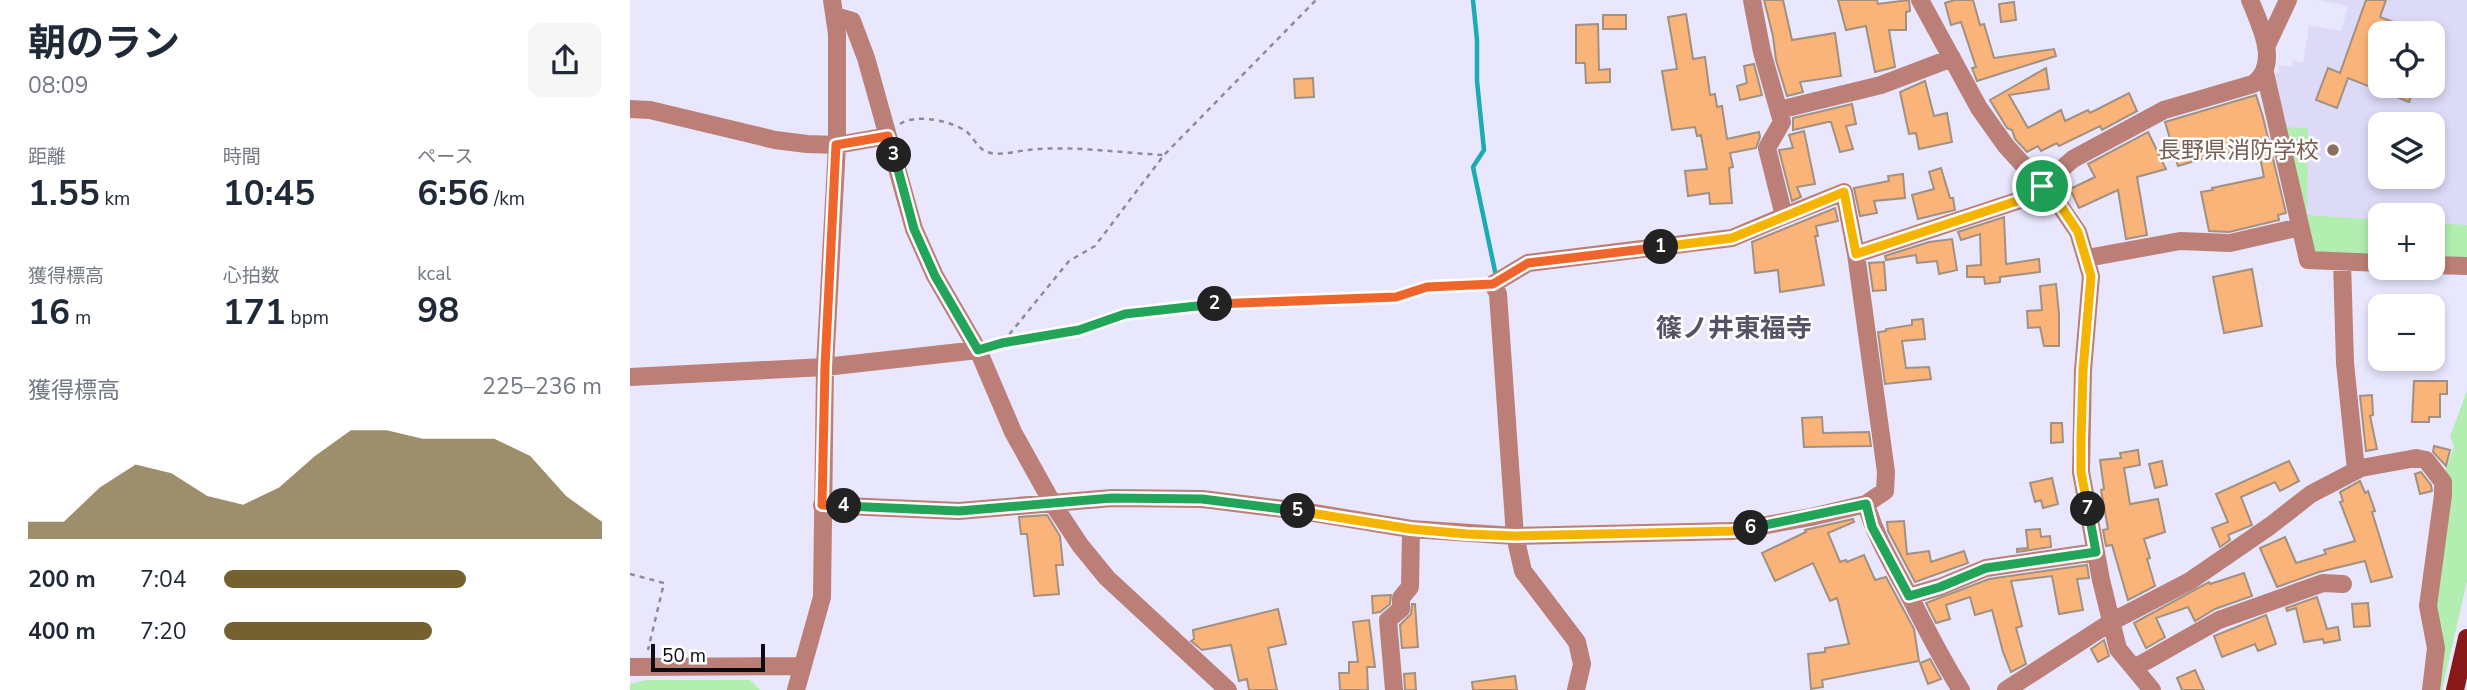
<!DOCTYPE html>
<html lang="ja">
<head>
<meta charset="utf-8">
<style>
  body { margin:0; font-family:"Nunito Sans","Noto Sans JP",sans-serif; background:#f6f6f7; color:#1f2937; height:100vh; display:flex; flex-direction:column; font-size:26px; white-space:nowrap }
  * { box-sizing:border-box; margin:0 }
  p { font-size:23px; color:#747a83 }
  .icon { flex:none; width:38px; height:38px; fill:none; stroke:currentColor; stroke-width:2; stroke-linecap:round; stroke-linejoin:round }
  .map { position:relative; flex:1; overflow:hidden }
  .sheet { display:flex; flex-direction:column; background:#fff; width:630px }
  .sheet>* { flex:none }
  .fabs { position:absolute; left:1738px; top:21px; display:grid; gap:14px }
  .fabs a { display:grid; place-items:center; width:77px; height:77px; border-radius:14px; background:#fff; box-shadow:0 4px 10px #0003; font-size:35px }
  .scale { position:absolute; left:21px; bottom:18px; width:114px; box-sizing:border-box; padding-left:7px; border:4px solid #0c0b12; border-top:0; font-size:19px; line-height:24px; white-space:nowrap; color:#0c0b12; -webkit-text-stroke:5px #fff; paint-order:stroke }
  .pin { position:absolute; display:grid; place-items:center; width:60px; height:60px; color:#fff; margin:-30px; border:4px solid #fff; border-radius:50%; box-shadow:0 2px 7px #0007 }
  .km { position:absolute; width:35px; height:35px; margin:-18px; border-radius:50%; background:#222; color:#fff; font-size:19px; line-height:35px; text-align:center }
  .round { display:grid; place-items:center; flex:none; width:74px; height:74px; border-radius:14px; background:#f6f6f7 }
  .overview { display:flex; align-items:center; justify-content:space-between; height:119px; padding:0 28px }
  h1 { font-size:38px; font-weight:700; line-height:52px }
  .figures { display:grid; grid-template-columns:repeat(3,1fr); gap:10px; height:119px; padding:7px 28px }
  .figures div { display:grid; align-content:center }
  .figures b { font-size:35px; font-weight:700 }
  .figures small { font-size:19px; font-weight:400 }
  .figures p { font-size:19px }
  .chart { height:196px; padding:14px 28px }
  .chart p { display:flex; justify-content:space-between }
  .chart svg { width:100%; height:126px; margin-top:7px; fill:#75602f; opacity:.7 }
  ul { padding:0 28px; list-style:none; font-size:23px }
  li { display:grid; grid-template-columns:112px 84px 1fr; align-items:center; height:52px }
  li i { height:18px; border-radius:9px; background:#75602f }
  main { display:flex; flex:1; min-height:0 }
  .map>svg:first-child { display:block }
</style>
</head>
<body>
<main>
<section class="sheet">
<div class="overview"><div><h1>朝のラン</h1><p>08:09</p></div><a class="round"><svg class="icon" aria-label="share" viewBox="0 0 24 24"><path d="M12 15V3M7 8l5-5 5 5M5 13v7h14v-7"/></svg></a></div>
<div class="figures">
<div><p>距離</p><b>1.55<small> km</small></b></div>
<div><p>時間</p><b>10:45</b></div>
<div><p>ペース</p><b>6:56<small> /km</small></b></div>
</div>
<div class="figures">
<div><p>獲得標高</p><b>16<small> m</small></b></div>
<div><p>心拍数</p><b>171<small> bpm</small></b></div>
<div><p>kcal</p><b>98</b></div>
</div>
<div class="chart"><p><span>獲得標高</span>225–236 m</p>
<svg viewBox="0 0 160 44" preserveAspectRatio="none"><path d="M0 44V38L10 38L20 26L30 18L40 21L50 29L60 32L70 26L80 15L90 6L100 6L110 9L120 9L130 9L140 15L150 29L160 38V44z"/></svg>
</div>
<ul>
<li><b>200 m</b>7:04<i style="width:64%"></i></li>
<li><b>400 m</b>7:20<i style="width:55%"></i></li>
</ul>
</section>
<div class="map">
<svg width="1837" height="690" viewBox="0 0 1837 690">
  <rect width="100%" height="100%" fill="#e9e7fe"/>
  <path fill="#dddaf8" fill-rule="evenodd" d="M1688 0H1837V261L1803 260 1802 215H1750V257L1680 254 1643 73H1649V65L1662 67 1663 60 1673 63 1679 25 1711 31 1718 6ZM1750 33H1802V86H1750ZM1750 124H1802V177H1750Z"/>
  <path fill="#b1eeaf" d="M1650 127 1678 128 1677 215 1750 220V257L1680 254Z
    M1802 223 1837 225V261L1803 260Z
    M1837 391V581L1812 690H1802L1814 475 1824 446 1820 437Z
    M16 680H120L130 690H0V684Z"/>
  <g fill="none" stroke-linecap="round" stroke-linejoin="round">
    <path stroke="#1cabb5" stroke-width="4.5" d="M843 0 847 40V81L854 150 843 167 866 276"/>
  </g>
  <path fill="#fab479" stroke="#a29081" stroke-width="2" d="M1134 0H1153L1162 40 1205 33 1211 76 1170 82 1173 92 1157 96 1146 60 1143 36Z
    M1208 0H1247L1248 4 1279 0 1280 11 1276 12V30H1259L1265 67 1245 72 1236 26 1216 30Z
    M1325 0H1343L1350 25 1354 24 1364 58 1424 49 1426 56 1347 81 1342 68 1346 67 1331 22 1321 25 1315 3Z
    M1736 0H1756L1750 17 1790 32 1750 33V86H1785L1779 102 1718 78 1707 108 1686 100 1698 68 1710 73Z
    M1384 2 1386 20 1371 22 1369 4Z
    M1056 14 1063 59 1075 57 1080 95 1085 94 1087 107 1092 106 1097 139 1129 132 1130 137 1126 148 1100 153 1103 167 1099 168 1102 203 1080 204 1079 193 1058 196 1055 171 1077 169 1071 135 1067 136 1065 127 1042 130 1032 71 1047 69 1038 17Z
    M973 15H996V29H973Z
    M968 24 969 70 980 69V82L956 83 955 63H946V25Z
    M1124 64 1132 95 1110 100 1107 86 1117 83 1114 66Z
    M1416 68 1419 89 1379 95 1398 128 1431 110 1435 121 1458 110 1460 113 1499 93 1507 111 1472 130 1470 126 1429 146 1427 143 1411 151 1408 146 1397 152 1385 139 1382 130 1377 128 1360 100Z
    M683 78 684 97 665 98 664 79Z
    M1295 81 1304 116 1317 113 1322 142 1289 149 1286 133 1279 134 1270 92Z
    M1626 95 1633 117 1656 213 1648 215 1649 220 1599 232 1579 231 1571 192 1583 190 1582 188 1634 177 1627 143 1590 156 1589 154 1548 166 1535 122Z
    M1222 104 1226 124 1216 126 1223 149 1210 152 1201 122H1198L1163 130V118Z
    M1174 131 1185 184 1167 187 1171 197 1162 201 1149 150 1163 148 1159 135Z
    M1518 132 1536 169 1507 177 1517 235 1496 239 1488 190 1449 208 1440 189 1465 177 1458 164Z
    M1311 168 1320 198H1323L1325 210 1288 219 1282 195 1304 189 1299 172Z
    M1273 174 1275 198 1244 201 1247 213 1230 216 1224 188 1259 181 1258 176Z
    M1205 208 1208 221 1186 226 1188 236H1185L1194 285 1150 292 1148 270 1125 273 1122 242Z
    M1374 217 1376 264 1409 259 1410 272 1370 277V282L1355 284 1354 277H1337V266L1351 265 1350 234 1331 240 1328 232Z
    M1322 239 1327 270 1309 274 1307 261 1287 263 1286 255 1256 260 1255 256 1299 242Z
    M1254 262 1256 290 1243 291 1239 263Z
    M1622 269 1632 326 1594 333 1583 277Z
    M1426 284 1429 314V346H1414L1410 327 1398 328 1397 311 1412 310 1410 286Z
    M1293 319 1295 339 1272 341 1276 368 1299 367 1301 379 1255 384 1248 332 1256 331V329L1282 325V320Z
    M1784 381H1817V394H1810V417H1799V422H1782Z
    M1742 395 1743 415 1740 416 1747 449 1736 451 1730 396Z
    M1192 417 1193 433 1239 432 1241 446 1174 447 1172 418Z
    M1421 423H1432L1433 442 1421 443Z
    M1804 446 1820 450 1816 466 1803 452Z
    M1508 450 1510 465 1494 468 1500 504 1528 499 1535 532 1514 539 1520 558 1517 559 1525 586 1498 600 1482 545 1476 546 1473 530 1478 529 1471 490 1474 489 1470 460 1491 458 1490 453Z
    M1532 461 1537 485 1525 488 1519 464Z
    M1659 461 1669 481 1650 491 1645 482 1611 497 1622 525 1598 535 1600 540 1590 547 1582 528 1598 522 1586 494Z
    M1791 472 1801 485 1802 491 1790 494 1785 474Z
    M1422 478 1428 504 1413 508 1411 500 1405 502 1400 483Z
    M1730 481 1735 493 1738 491 1745 511 1742 512 1762 577 1741 582 1735 561 1689 572 1647 587 1630 548 1655 537 1666 563 1696 554 1694 550 1725 541 1710 502 1713 501 1710 492Z
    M417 515 430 536 433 565H426L429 594 404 596 397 534H391L389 517Z
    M1223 519 1224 522 1198 533 1210 562 1216 560 1217 562 1234 555 1245 580 1256 577 1284 629 1289 661 1192 680 1193 687 1181 689 1178 654 1195 652V648L1219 644 1207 598 1200 601 1183 563 1145 581 1132 553 1176 532 1175 530Z
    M1274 521 1277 554 1299 551 1301 562 1334 551 1338 563 1285 582 1258 531 1257 522Z
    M1410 529 1411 537 1420 536 1421 547 1387 552V549L1398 548 1396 530Z
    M1457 565 1459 578 1447 579 1453 610 1429 614 1422 576 1381 581 1392 626 1386 628 1396 664 1381 672 1373 652 1362 610 1345 615 1340 597 1316 605 1320 619 1306 623 1296 603 1359 579Z
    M1614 573 1622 596 1585 609 1565 621 1558 607 1526 618 1535 637 1516 648 1504 623 1579 582 1580 584Z
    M761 595 760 604 750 612 743 613 742 596Z
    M1687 597 1697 629 1708 627 1710 640 1694 643 1693 639 1674 642 1666 608 1657 611 1656 608Z
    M1738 603 1740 626 1724 627 1722 604Z
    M782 604H785L788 647 772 648 770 625 781 614Z
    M648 609 656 644 638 648 647 690H619L617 679 609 681 601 645 572 650 561 641 564 639 563 630Z
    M1636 615 1646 644 1628 651 1625 644 1592 657 1584 636Z
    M739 620 745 667H737L738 690H710L709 673H719V662H728L723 622Z
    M1474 640 1479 656 1468 662 1461 649Z
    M1300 659 1311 679 1298 684 1290 663Z
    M1565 670 1574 690H1552L1547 678Z
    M785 673 786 690H775L774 674Z
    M885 676 887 690H843L842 682Z"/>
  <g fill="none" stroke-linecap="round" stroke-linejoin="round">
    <path stroke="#8d8b9b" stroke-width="2.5" stroke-dasharray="5 5" stroke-linecap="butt" d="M270 124C285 113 323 121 337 132 343 137 348 148 355 151 367 157 386 151 398 150 441 145 490 153 534 155
      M373 342 439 261 465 246 534 155 686 0
      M362 346 449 330 495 314 602 302 766 297 797 287 846 286
      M0 574 34 583 18 650"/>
    <path stroke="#bb7f77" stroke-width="18" d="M1122 0 1132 52 1152 122 1137 148 1154 216 1214 192 1226 254
      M1290 0 1349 108 1376 146 1428 203 1448 232 1461 276 1453 370 1451 472 1471 580 1488 649 1522 690
      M205 16 222 21 236 58 284 229 305 276 348 350 383 432 423 504 450 545 477 578 598 690
      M1636 47 1658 0
      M1635 73 1678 260 1750 263
      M0 109 20 110 145 140 177 144 207 145 258 136
      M1149 110 1251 85 1322 58
      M1457 258 1550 241 1600 243 1670 227
      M1712 262 1715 363 1726 470
      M1802 265 1837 266
      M0 377 195 367 348 350
      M1236 504C1246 539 1264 567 1281 599 1297 630 1312 660 1331 690
      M192 505 329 511 482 498 572 499 678 512 781 529 885 536 1103 531 1181 517 1236 504 1255 491 1256 472 1226 254 1390 200 1412 186 1443 159 1534 110 1623 84C1651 65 1630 25 1620 0
      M1279 596 1310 587 1356 568 1466 552
      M0 667 173 666
      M1504 668 1589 620 1693 583 1713 584
      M166 690 192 597 195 367 207 145V34L202 0
      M764 690 758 620 771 609V598L780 587 781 529
      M946 690 952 664 947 642 893 571 885 536 868 294 863 284 898 263 1102 238 1154 216
      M1376 690 1481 622 1560 581 1640 526 1681 494 1731 468 1786 458 1796 460 1813 482V495L1798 606 1806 648 1801 690"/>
    <path stroke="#871916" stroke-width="18" d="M1825 690 1837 638"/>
  </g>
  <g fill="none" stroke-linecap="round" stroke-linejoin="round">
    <defs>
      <path id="split-1" d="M1031 247 1102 238 1214 192 1226 254 1390 200 1412 186"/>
      <path id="split-2" d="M585 304 766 297 797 287 863 284 898 263 1031 247"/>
      <path id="split-3" d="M264 155 284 229 305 276 348 350 372 343 449 330 495 314 585 304"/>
      <path id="split-4" d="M214 506 192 505 195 367 206 145 258 136 264 155"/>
      <path id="split-5" d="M214 506 329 511 482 498 572 499 668 511"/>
      <path id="split-6" d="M668 511 781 529 837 534 885 536 1103 531 1121 528"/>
      <path id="split-7" d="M1121 528 1236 504 1242 527 1279 596 1310 587 1356 568 1466 552 1458 509"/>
      <path id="split-8" d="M1412 186 1428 202 1448 232 1461 276 1453 370 1451 440V472L1458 509"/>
    </defs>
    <use href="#split-1" stroke="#fff" stroke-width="14"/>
    <use href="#split-2" stroke="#fff" stroke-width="14"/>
    <use href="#split-3" stroke="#fff" stroke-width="14"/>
    <use href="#split-4" stroke="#fff" stroke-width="14"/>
    <use href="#split-5" stroke="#fff" stroke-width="14"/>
    <use href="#split-6" stroke="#fff" stroke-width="14"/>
    <use href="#split-7" stroke="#fff" stroke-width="14"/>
    <use href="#split-8" stroke="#fff" stroke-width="14"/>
    <use href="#split-1" stroke="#f5b400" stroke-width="9"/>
    <use href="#split-2" stroke="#f0652b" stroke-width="9"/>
    <use href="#split-3" stroke="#22a559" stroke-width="9"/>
    <use href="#split-4" stroke="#f0652b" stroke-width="9"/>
    <use href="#split-5" stroke="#22a559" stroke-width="9"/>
    <use href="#split-6" stroke="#f5b400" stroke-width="9"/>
    <use href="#split-7" stroke="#22a559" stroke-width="9"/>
    <use href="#split-8" stroke="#f5b400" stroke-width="9"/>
  </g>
  <circle fill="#8d6e63" stroke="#fff" stroke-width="2.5" cx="1703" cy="150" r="7"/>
  <g text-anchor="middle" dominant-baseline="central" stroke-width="5" stroke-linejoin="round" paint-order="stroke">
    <g font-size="23" fill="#785e54" stroke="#fff" text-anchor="end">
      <text x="1689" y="150">長野県消防学校</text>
    </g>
    <g font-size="26" font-weight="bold" fill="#555366" stroke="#fff">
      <text x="1104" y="328">篠ノ井東福寺</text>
    </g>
  </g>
</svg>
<div class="fabs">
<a><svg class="icon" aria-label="locate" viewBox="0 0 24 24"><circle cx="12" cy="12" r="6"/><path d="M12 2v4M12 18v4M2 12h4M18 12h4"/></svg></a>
<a><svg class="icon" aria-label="layers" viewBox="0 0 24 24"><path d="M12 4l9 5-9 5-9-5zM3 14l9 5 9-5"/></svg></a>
<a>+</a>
<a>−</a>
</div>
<div class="scale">50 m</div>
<div class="pin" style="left:1412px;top:186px;background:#1e9e55"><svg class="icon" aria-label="arrive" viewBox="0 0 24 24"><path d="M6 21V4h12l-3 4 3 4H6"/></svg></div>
<b class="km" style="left:1031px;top:247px">1</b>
<b class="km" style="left:585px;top:304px">2</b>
<b class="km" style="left:264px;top:155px">3</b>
<b class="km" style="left:214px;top:506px">4</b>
<b class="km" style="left:668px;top:511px">5</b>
<b class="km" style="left:1121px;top:528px">6</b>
<b class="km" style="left:1458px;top:509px">7</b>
</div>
</main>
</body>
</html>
